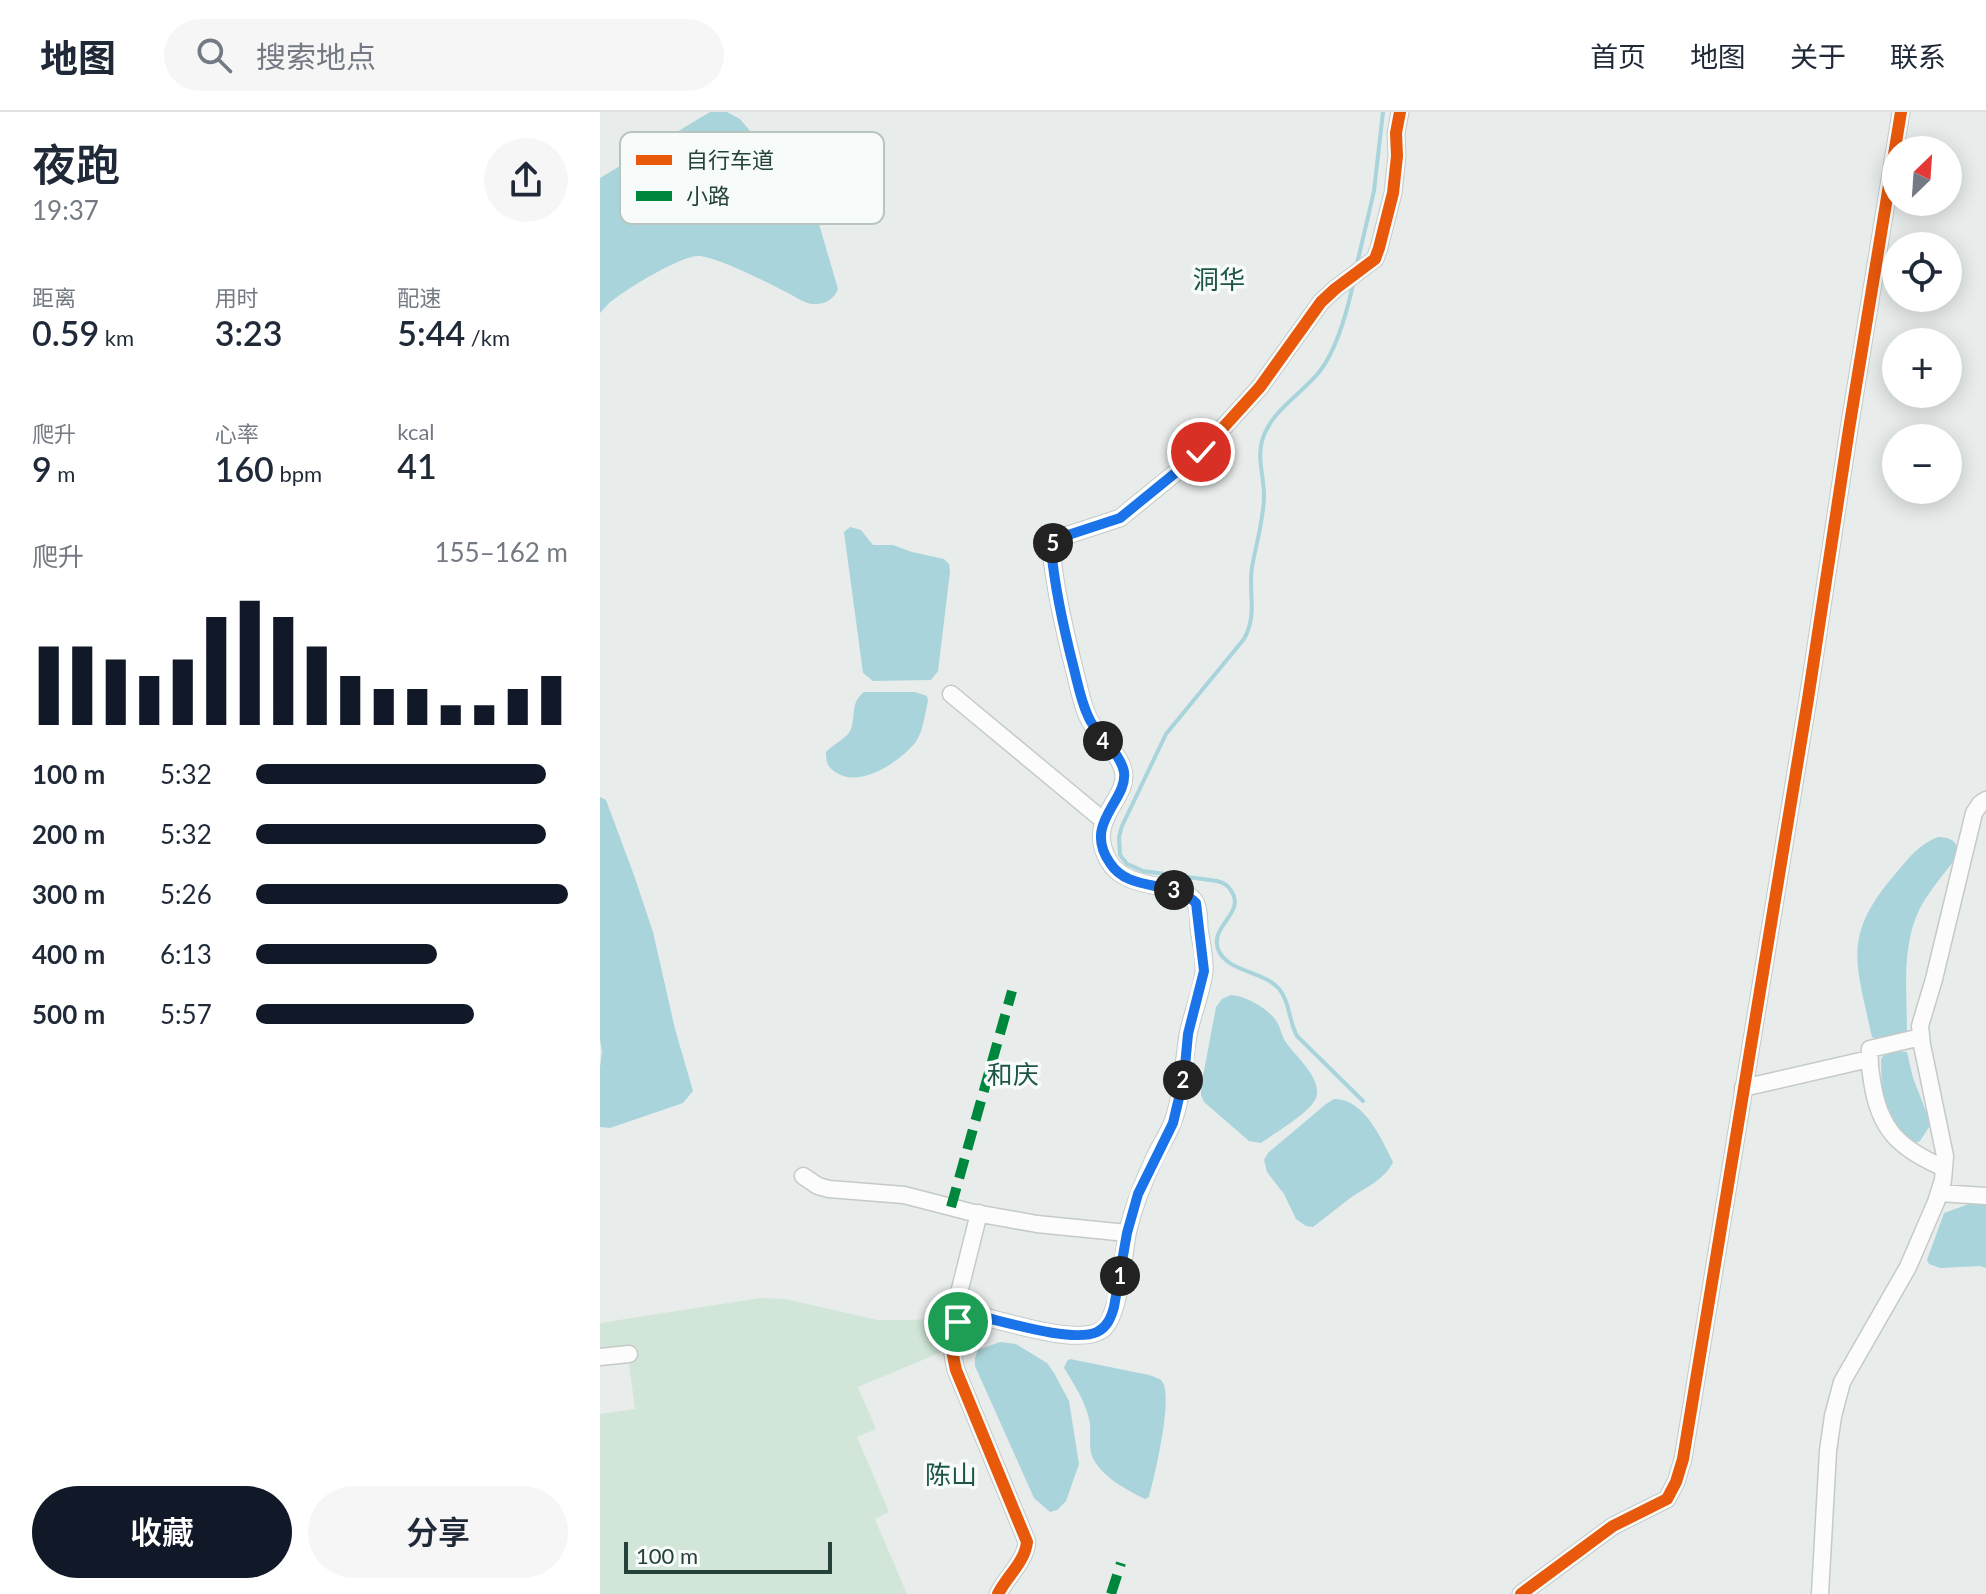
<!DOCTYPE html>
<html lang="zh">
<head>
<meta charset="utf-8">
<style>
  body { margin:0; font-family:Lato,"Noto Sans SC",sans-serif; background:#f6f6f7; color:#1f2937; height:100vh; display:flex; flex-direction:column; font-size:30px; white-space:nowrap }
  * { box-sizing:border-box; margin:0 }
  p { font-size:26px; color:#747a83 }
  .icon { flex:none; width:44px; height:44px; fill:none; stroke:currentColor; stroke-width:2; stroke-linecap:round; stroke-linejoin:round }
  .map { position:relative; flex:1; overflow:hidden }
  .details { display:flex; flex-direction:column; background:#fff; width:600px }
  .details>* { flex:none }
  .needle { width:52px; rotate:25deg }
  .tools { position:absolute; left:1282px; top:24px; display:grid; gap:16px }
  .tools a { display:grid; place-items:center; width:80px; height:80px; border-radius:50%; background:#fff; box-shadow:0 4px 20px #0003; font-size:40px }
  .scale { position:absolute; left:24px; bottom:20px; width:208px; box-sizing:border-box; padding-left:8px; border:4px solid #24423a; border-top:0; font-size:22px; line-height:28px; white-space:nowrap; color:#24423a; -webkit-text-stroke:6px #f7fbf9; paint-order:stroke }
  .pin { position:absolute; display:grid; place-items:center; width:68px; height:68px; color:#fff; margin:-34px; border:4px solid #fff; border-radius:50%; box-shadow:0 2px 8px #0007 }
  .km { position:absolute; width:40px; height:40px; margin:-20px; border-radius:50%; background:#222; color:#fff; font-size:22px; line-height:40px; text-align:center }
  .round { display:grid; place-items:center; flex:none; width:84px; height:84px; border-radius:42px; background:#f6f6f7 }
  .headline { display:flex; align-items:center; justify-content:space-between; height:136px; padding:0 32px }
  h1 { font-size:44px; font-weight:600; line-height:60px }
  .stats { display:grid; grid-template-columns:repeat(3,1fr); gap:12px; height:136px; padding:8px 32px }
  .stats div { display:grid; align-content:center }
  .stats b { font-size:34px; font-weight:600 }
  .stats small { font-size:22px; font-weight:400 }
  .stats p { font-size:22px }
  .chart { height:224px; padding:16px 32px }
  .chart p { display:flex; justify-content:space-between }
  .chart svg { width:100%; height:144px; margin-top:8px; stroke:#111827; stroke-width:6 }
  .button { display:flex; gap:16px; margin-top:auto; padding:16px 32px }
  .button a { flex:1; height:92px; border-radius:48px; background:#111827; color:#fff; font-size:32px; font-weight:600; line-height:92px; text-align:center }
  .button a+a { background:#f6f6f7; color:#1f2937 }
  ul { padding:0 32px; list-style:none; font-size:26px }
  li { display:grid; grid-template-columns:128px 96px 1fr; align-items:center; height:60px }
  li i { height:20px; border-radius:10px; background:#111827 }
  header { display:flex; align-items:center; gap:48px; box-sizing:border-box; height:112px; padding:0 40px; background:#fff; border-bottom:2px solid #e0e1e3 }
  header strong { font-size:38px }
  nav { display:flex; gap:44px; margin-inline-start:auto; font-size:28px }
  .search { width:560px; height:72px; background:#f6f6f7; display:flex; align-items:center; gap:20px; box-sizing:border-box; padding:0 28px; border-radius:44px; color:#747a83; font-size:30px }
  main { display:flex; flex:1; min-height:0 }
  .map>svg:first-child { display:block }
</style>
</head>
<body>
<header>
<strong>地图</strong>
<div class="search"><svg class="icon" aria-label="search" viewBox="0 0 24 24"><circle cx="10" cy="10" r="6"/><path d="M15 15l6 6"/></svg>搜索地点</div>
<nav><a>首页</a><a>地图</a><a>关于</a><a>联系</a></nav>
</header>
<main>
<section class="details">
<div class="headline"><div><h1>夜跑</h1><p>19:37</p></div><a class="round"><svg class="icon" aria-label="share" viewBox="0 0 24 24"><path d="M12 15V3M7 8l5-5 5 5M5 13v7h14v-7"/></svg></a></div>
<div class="stats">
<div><p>距离</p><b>0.59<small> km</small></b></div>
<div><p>用时</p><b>3:23</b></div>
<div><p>配速</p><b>5:44<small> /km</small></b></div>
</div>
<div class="stats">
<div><p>爬升</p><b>9<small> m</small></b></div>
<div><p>心率</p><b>160<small> bpm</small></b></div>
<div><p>kcal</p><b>41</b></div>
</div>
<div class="chart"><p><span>爬升</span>155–162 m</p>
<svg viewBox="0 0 160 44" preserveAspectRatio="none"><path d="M5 44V20M15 44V20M25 44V24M35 44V29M45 44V24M55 44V11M65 44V6M75 44V11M85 44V20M95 44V29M105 44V33M115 44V33M125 44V38M135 44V38M145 44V33M155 44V29"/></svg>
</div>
<ul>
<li><b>100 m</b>5:32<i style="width:93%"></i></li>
<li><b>200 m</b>5:32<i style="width:93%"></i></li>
<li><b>300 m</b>5:26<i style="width:100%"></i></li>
<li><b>400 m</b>6:13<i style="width:58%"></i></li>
<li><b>500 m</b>5:57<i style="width:70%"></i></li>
</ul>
<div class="button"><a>收藏</a><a>分享</a></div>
</section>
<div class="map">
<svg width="1386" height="1482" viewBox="0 0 1386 1482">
  <rect width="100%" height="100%" fill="#e8edeb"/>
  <path fill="#d1e6d8" d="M160 1186 185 1187 278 1208H313L349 1204 351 1205 348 1222 342 1240 258 1275 276 1317 257 1325 289 1400 275 1407 307 1482H0V1302L35 1297 27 1237 0 1240V1211Z"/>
  <path fill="#a9d4db" d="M110 0H127L140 7 171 44 194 67 219 112 238 177C235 186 225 193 214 192 205 192 194 184 186 180 166 170 122 147 100 144 83 142 28 176 13 188 8 191 4 197 0 201V66Z
    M250 415 261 418 273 433H293L312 440 344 447 349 452 350 460 338 559 331 568 273 569 263 561 244 420Z
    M264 580H315L327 584 328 589C325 601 323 621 315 631 299 650 261 676 237 661 228 656 226 651 226 640 233 632 247 627 251 617 256 603 250 591 264 580Z
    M0 685 6 688 35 766 53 820 75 917 93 979 83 991 10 1016 0 1015V955L2 940 0 927Z
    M1338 725C1353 725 1360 731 1356 746 1346 759 1335 772 1326 786 1300 825 1307 876 1307 920L1280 928 1272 925 1271 921C1255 847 1243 823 1296 761 1309 746 1319 732 1338 725Z
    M631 883C646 884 665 895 675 907 680 913 681 922 685 929 695 944 719 963 717 982 716 998 674 1021 661 1031L649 1029 604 990 601 983V975L616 895 622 887Z
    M1299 939 1307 940 1313 966 1331 1012 1320 1029 1313 1032 1293 1014 1282 985 1281 947 1283 944Z
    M734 987C764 986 782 1028 793 1050 785 1068 764 1076 749 1087 737 1096 725 1106 713 1115L706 1114 696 1107 684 1082 667 1060 664 1048 668 1041 726 992Z
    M1380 1088 1386 1089V1156L1380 1154 1340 1156 1329 1152 1327 1148 1344 1101Z
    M400 1230 416 1232 447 1251 454 1261 469 1289 479 1352 466 1389 457 1398 450 1400 434 1386 375 1254V1246L378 1238Z
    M470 1247 549 1263C550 1263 560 1267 561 1268 575 1281 554 1366 549 1385L545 1387C527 1378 500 1364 492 1344 488 1333 492 1318 489 1307 485 1289 474 1272 464 1256L467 1249Z"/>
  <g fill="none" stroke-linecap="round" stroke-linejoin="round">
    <path stroke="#a9d4db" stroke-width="4" d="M757 152 774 79 783 0
      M754 168C748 196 737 237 720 259 702 282 670 299 662 329 657 345 664 366 664 383 664 407 656 432 652 455 648 481 658 502 644 527L566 622 522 714 519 725 520 743 527 752 532 754 543 759 617 769C624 771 628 773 632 780 645 801 610 814 618 837 626 859 660 859 675 873 690 885 688 908 697 924L763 989"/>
    <defs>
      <path id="minor" d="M351 582 504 709
        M1321 925 1270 937C1269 948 1270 958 1272 969 1279 1018 1300 1037 1344 1056
        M1143 976 1269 947
        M203 1064 218 1074 229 1077 304 1083 370 1100 437 1112 527 1121
        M1339 1081 1386 1084
        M358 1210 357 1189 379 1101
        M0 1245 29 1242
        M398 1482C407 1464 425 1450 427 1430L356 1258C351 1237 346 1208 373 1203 403 1207 479 1236 503 1217 520 1203 523 1141 528 1118 534 1093 544 1068 555 1045 560 1034 567 1024 572 1012 583 984 583 953 588 923 592 902 602 880 604 859 605 845 601 830 599 816 599 809 599 799 596 792 587 768 526 782 508 748 485 705 531 686 523 658 518 638 495 623 487 603 481 588 478 572 474 556 464 517 455 477 451 437L452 432 462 425 520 406 601 340 660 275 721 190 735 177 775 147 779 136 793 81 797 44 796 21 800 0
        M921 1482 1013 1414 1067 1387 1076 1370 1083 1347 1208 587 1249 317 1301 0
        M1220 1482 1228 1339 1233 1304 1242 1270 1308 1155 1336 1090 1343 1068 1345 1044 1322 933 1320 914 1334 867 1374 701 1380 692 1386 688"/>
    </defs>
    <use href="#minor" stroke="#c5cac8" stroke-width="19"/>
    <use href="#minor" stroke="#fcfcfc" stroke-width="16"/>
    <path stroke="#00873e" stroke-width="10" stroke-dasharray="20 10" stroke-linecap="butt" d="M351 1095 412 879
      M511 1482 521 1451"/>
    <defs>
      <path id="cycleway" d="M398 1482C407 1464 425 1450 427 1430L356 1258C351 1237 346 1208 373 1203 403 1207 479 1236 503 1217 520 1203 523 1141 528 1118 534 1093 544 1068 555 1045 560 1034 567 1024 572 1012 583 984 583 953 588 923 592 902 602 880 604 859 605 845 601 830 599 816 599 809 599 799 596 792 587 768 526 782 508 748 485 705 531 686 523 658 518 638 495 623 487 603 481 588 478 572 474 556 464 517 455 477 451 437L452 432 462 425 520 406 601 340 660 275 721 190 735 177 775 147 779 136 793 81 797 44 796 21 800 0
        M921 1482 1013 1414 1067 1387 1076 1370 1083 1347 1208 587 1249 317 1301 0"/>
    </defs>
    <use href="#cycleway" stroke="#f7fbf9" stroke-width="17"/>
    <use href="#cycleway" stroke="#e8590c" stroke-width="12"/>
  </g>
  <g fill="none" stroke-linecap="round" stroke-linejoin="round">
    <defs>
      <path id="route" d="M358 1210 367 1204H379C406 1210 473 1231 497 1220 507 1215 511 1206 514 1195L527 1121 538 1082 573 1011 584 965 588 922 604 859 596 791C572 767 529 781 510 751 482 711 528 689 524 660 520 639 496 624 488 604 481 589 478 573 474 557 464 518 455 478 451 437L456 427 520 406 601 340"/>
    </defs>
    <use href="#route" stroke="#fff" stroke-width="16"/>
    <use href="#route" stroke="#1a73e8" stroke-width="10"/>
  </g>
  <g text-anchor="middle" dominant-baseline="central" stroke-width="7" stroke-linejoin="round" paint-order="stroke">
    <g font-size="26" fill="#1f5548" stroke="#f7fbf9">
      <text x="619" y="167">洞华</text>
      <text x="413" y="962">和庆</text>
      <text x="351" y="1362">陈山</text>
    </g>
  </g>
  <rect x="20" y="20" width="264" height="92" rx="12" fill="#f7fbf9" stroke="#b8c4c0" stroke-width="2"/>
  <rect x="36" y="43" width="36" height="10" fill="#e8590c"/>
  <rect x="36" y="79" width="36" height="10" fill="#00873e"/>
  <g font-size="22" fill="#24423a">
    <text x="86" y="56">自行车道</text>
    <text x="86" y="92">小路</text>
  </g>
</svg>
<div class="tools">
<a><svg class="needle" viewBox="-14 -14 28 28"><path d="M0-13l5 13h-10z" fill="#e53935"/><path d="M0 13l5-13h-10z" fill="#747a83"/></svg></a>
<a><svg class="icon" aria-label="locate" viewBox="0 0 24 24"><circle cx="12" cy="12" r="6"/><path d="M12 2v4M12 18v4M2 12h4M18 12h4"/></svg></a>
<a>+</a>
<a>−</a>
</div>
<div class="scale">100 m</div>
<div class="pin" style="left:358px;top:1210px;background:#1e9e55"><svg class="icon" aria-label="arrive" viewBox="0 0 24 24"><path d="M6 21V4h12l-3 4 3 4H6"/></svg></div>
<div class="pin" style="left:601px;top:340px;background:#d93025"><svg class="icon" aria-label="check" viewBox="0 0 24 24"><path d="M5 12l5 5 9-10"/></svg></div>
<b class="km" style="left:520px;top:1164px">1</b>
<b class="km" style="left:583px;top:968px">2</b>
<b class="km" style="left:574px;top:778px">3</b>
<b class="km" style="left:503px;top:629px">4</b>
<b class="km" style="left:453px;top:431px">5</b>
</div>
</main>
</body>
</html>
